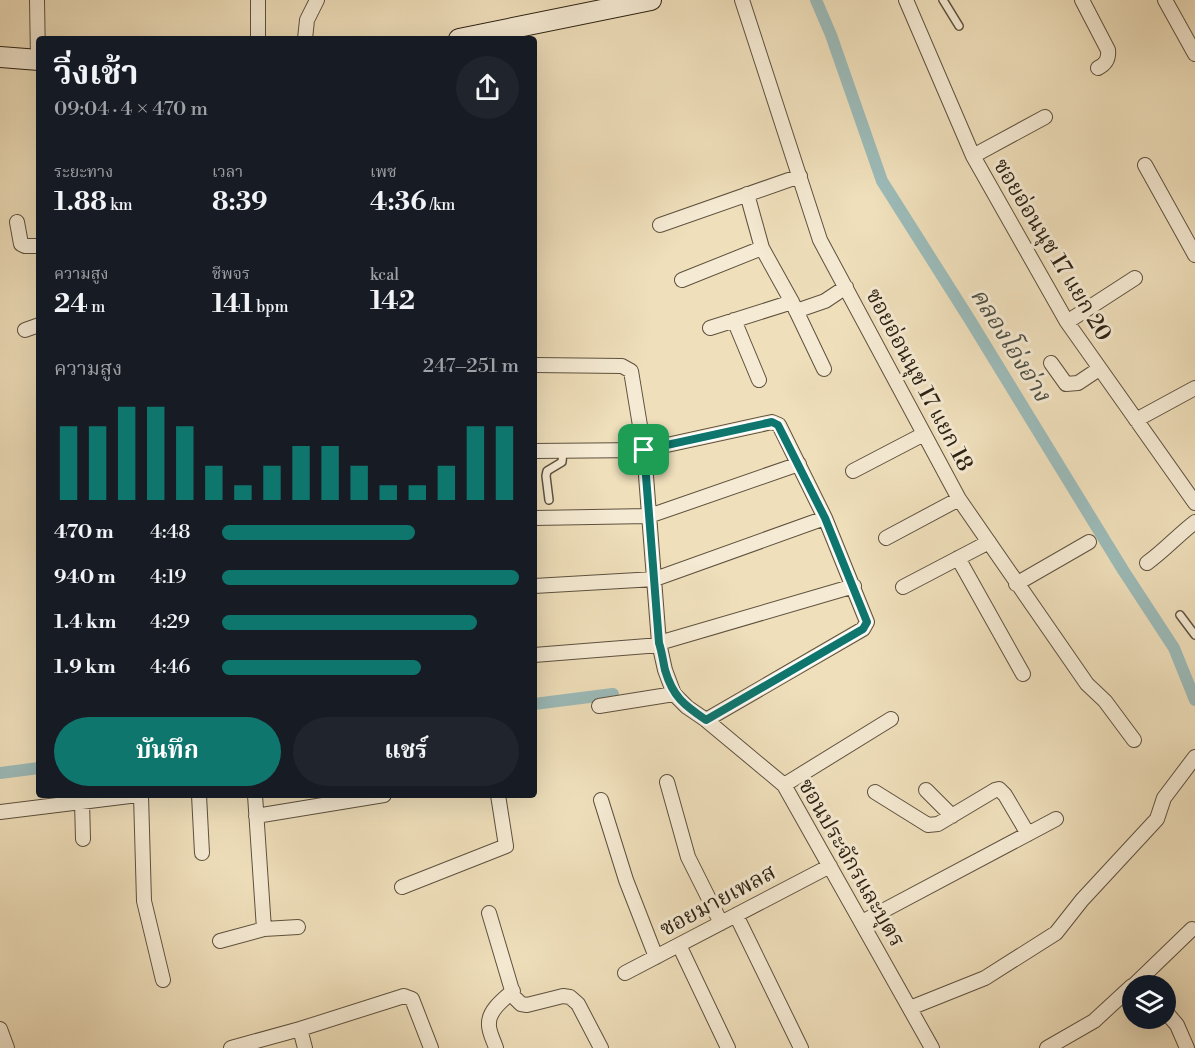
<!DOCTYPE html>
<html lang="th">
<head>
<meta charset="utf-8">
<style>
  body { margin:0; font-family:"Libre Bodoni","Noto Serif Thai",serif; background:#20242c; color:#f1f3f6; height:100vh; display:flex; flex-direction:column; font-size:22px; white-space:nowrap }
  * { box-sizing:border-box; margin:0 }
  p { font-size:20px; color:#9ea1a6 }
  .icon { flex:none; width:33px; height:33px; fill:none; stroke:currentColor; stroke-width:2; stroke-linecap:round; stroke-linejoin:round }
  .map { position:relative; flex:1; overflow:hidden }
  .side { position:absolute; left:36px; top:36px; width:501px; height:762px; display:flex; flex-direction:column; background:#171b24; border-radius:6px; box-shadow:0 6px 24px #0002 }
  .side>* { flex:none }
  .fabs { position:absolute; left:1122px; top:975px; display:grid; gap:12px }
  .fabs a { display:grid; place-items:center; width:54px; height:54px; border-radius:50%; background:#171b24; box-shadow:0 6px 24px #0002; font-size:30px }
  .pin { position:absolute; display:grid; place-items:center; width:51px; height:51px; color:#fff; margin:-26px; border-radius:12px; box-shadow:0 3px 9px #0006 }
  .round { display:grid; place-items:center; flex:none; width:63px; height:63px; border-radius:32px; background:#20242c }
  .summary { display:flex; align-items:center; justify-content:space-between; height:102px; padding:0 18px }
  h1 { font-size:33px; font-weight:700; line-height:45px }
  .stats { display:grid; grid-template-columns:repeat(3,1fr); gap:9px; height:102px; padding:6px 18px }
  .stats div { display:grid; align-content:center }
  .stats b { font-size:26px; font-weight:700 }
  .stats small { font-size:16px; font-weight:400 }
  .stats p { font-size:16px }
  .chart { height:168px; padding:12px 18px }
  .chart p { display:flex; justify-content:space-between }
  .chart svg { width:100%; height:108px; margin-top:6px; stroke:#0f766e; stroke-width:6 }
  .primary-button { display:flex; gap:12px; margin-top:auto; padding:12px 18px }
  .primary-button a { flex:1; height:69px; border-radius:36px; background:#0f766e; color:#fff; font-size:24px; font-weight:700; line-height:69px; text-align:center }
  .primary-button a+a { background:#20242c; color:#f1f3f6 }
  ul { padding:0 18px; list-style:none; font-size:20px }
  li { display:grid; grid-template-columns:96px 72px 1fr; align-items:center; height:45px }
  li i { height:15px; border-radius:8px; background:#0f766e }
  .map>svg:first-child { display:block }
</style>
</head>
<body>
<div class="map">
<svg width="1195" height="1048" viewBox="0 0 1195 1048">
  <rect width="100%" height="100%" fill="#efdfbb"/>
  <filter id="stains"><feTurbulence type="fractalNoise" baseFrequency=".00333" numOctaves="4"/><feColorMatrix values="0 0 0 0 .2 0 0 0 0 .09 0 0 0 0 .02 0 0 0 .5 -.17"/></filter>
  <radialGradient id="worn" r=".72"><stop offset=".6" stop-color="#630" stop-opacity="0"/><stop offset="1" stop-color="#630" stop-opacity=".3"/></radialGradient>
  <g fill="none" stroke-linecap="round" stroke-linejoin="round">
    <path stroke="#9cbbb9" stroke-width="12" d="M816 0 831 35 882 181 970 320 1123 570 1174 648 1195 700
      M534 704 613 694
      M0 773 39 768"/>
    <defs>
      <path id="lane" d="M943 0 959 26
        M549 500 546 476 547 471 562 462 563 451
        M1180 615 1195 635"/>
      <path id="street" d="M37 0 38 60
        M258 0V39
        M742 0 820 240 959 499 1087 684 1105 701 1134 740
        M906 0 973 156 1067 322 1195 503
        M1082 0 1108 50C1109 59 1106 64 1098 68
        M1165 0 1195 54
        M305 39 307 20 317 0
        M973 156 1045 117
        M1145 165 1195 255
        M747 194 762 248 792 302 824 369
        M17 222 21 244 25 246H39
        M660 225 800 176
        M682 280 762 248
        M796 311 825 301 846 287
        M734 320 759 380
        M1067 322 1135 278
        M710 328 792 302
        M25 330 39 325
        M1051 363 1066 384 1078 383 1099 369
        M534 365 622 366 631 371 644 450 659 643 665 670 674 694 687 707 706 720 784 785 932 1048
        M1136 420 1195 388
        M534 451 644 450 772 422 779 425 825 518 867 622 863 629 706 720
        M853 471 924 434
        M534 518 649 516 799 464
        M886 538 959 499
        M958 558 1023 674
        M1147 563C1165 550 1178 535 1195 522
        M1016 584 1089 542
        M534 586 655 579 825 518
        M903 587 989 542
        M659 643 854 586
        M534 655 660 645
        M599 706 674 694
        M667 782 688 857 721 923
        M784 785 891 719
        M926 790 952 816
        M875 792 928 825 938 824 995 790 999 789 1005 795 1028 834
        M141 795 144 901 163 980
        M199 795 202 853
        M255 795 264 929 298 927
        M601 800 626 880 656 957
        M82 801 83 839
        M0 812 138 795
        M256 816 384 795
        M402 887 506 846 498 795
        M489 913 514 997 521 1004 527 1005 563 996 570 997 578 1004 601 1048
        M736 915 801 1048
        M862 922 1056 819
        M220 941 264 929
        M679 945 728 1048
        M625 973 830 866
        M1133 986 1192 929
        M910 1008 985 978 1056 933 1082 900 1157 819 1164 798 1195 757
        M1166 1012 1177 1025 1187 1048
        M0 1029 7 1048
        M300 1029 305 1048
        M231 1048 300 1029 404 996 412 999 431 1048
        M496 1048C494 1041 488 1031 489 1023 489 1010 504 999 513 991
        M1047 1048 1094 1021 1132 986"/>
      <path id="secondary" d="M459 39 651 0
        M0 57 39 60"/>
    </defs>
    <use href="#lane" stroke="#5e513e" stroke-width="10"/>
    <use href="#street" stroke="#5e513e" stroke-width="16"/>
    <use href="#secondary" stroke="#2d2214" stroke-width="22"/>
    <use href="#lane" stroke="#f5ead3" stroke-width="7"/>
    <use href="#street" stroke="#f5ead3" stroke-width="14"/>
    <use href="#secondary" stroke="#f5ead3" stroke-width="20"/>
  </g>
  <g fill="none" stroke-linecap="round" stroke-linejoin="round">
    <defs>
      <path id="route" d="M772 422 778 425 825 518 867 622 863 629 706 720C684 705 673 697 665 670 663 661 662 652 659 643L644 450Z"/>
    </defs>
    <use href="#route" stroke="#fff" stroke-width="12"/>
    <use href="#route" stroke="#0f766e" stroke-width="8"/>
  </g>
  <g text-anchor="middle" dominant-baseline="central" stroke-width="6" stroke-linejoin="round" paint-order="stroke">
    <g font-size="22" fill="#2d2214" stroke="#f5ead3">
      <text transform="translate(1052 250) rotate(59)">ซอยอ่อนนุช 17 แยก 20</text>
      <text transform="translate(919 380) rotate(62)">ซอยอ่อนนุช 17 แยก 18</text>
      <text transform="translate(851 863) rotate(60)">ซอนประจักรและบุตร</text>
      <text transform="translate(718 901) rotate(-28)">ซอยมายเพลส</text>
    </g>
    <g font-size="24" font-style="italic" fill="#4e5046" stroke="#f5ead3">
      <text transform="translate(1010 345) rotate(58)">คลองโอ่งอ่าง</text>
    </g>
  </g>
  <rect width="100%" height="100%" filter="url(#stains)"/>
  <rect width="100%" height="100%" fill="url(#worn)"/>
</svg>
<div class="fabs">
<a><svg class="icon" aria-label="layers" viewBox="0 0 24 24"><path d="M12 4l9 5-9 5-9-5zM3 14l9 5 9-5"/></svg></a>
</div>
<div class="pin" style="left:644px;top:450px;background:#1e9e55"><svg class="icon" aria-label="arrive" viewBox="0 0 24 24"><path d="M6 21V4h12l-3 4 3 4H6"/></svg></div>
<section class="side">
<div class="summary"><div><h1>วิ่งเช้า</h1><p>09:04 · 4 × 470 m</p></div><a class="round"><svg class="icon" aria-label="share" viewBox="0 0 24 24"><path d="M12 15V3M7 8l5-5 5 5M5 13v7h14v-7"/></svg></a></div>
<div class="stats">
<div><p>ระยะทาง</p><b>1.88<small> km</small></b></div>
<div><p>เวลา</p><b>8:39</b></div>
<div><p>เพซ</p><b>4:36<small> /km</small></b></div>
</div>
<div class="stats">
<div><p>ความสูง</p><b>24<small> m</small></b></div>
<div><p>ชีพจร</p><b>141<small> bpm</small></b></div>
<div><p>kcal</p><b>142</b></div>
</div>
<div class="chart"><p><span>ความสูง</span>247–251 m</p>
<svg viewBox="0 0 160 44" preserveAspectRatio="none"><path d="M5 44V14M15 44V14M25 44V6M35 44V6M45 44V14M55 44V30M65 44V38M75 44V30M85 44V22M95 44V22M105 44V30M115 44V38M125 44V38M135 44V30M145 44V14M155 44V14"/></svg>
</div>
<ul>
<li><b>470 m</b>4:48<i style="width:65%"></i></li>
<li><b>940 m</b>4:19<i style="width:100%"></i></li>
<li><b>1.4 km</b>4:29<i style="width:86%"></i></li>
<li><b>1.9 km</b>4:46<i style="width:67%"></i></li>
</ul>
<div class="primary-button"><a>บันทึก</a><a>แชร์</a></div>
</section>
</div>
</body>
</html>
